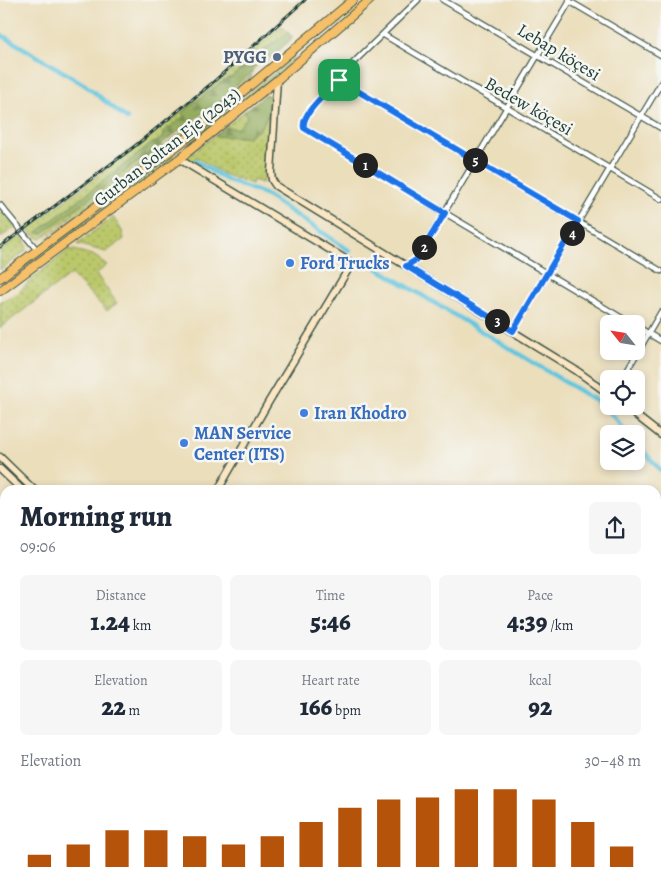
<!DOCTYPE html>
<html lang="en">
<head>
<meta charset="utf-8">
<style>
  body { margin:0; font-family:Alegreya,serif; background:#f6f6f7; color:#1f2937; height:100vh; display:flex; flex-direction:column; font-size:19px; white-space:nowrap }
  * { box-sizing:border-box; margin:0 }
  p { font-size:16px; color:#747a83 }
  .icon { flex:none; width:28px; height:28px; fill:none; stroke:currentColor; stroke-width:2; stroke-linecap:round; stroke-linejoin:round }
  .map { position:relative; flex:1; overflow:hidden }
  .details { position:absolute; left:0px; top:485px; width:661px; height:406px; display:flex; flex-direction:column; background:#fff; border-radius:15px 15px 0 0; box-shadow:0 2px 8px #0003 }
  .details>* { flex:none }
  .needle { width:32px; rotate:300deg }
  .tools { position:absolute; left:600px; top:315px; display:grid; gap:10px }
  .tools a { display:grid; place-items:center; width:45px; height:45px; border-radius:8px; background:#fff; box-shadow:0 2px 8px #0003; font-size:25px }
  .pin { position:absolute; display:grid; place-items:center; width:42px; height:42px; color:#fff; margin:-21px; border-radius:10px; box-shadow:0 2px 8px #0006 }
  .km { position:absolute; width:25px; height:25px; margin:-12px; border-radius:50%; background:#222; color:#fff; font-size:14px; line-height:25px; text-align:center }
  .round { display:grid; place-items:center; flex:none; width:52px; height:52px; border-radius:8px; background:#f6f6f7 }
  .summary { display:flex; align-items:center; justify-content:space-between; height:85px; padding:0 20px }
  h1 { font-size:28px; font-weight:800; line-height:38px }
  .metrics { display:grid; grid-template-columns:repeat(3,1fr); gap:8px; height:85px; padding:5px 20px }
  .metrics div { display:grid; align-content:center; border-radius:8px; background:#f6f6f7; text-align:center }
  .metrics b { font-size:25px; font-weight:800 }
  .metrics small { font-size:14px; font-weight:400 }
  .metrics p { font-size:14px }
  .chart { height:140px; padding:10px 20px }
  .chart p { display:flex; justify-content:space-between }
  .chart svg { width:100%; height:90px; margin-top:5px; stroke:#b45309; stroke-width:6 }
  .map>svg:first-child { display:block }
</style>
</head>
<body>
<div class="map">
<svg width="661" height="891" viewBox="0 0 661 891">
  <defs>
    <pattern id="grass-dots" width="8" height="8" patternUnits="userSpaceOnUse" patternTransform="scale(1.25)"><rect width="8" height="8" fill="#bbc86a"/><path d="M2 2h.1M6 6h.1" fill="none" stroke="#97a458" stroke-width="1.8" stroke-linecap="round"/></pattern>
    <pattern id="forest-firs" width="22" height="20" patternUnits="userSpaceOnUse" patternTransform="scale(1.25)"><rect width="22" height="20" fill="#94ac5e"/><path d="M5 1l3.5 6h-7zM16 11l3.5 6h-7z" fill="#788d4e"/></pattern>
  </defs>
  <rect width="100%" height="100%" fill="#f6f6f2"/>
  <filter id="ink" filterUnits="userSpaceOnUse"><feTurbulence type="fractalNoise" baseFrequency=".02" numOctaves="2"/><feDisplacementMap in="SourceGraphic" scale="10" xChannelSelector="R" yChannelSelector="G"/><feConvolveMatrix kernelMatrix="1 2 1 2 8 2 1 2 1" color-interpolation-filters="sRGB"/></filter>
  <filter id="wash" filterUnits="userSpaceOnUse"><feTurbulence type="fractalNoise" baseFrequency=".0096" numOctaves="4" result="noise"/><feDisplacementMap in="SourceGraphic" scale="20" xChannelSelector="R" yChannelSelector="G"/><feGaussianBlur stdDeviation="1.12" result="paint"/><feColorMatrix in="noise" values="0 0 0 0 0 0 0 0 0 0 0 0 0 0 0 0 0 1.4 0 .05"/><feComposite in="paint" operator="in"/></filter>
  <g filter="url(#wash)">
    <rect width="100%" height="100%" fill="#ebdebb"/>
    <path fill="url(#grass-dots)" stroke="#6d824f" d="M282 26 288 32 254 58 252 67 242 68 232 77 224 80 182 113 185 116 165 131 163 138 150 145 36 233 96 193 163 144 164 147 41 239 33 235 27 229 174 118Z
      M294 57V60L189 144V141Z
      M252 75 251 80 177 140 46 239 167 146 166 144 216 107Z
      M246 110 245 113 248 117 238 129 225 127Z
      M271 112 267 176 265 177 262 183 253 180 252 184 223 174 196 157 192 164 185 159 214 136 246 137 260 129Z
      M173 155 174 157 2 284 1 283 13 273Z
      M0 210 15 227 0 238Z
      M113 217 122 231 124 239 106 252 77 244Z
      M20 235 25 241 27 250 0 270V250Z
      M70 249 93 255 107 265 96 274 117 303 107 311 71 274 0 328V302L18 293 34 277Z
      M5 555V587L0 592V559Z"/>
    <path fill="url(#forest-firs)" stroke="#5a7449" d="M288 32 293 38 269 59 261 62 253 69 252 73 232 89 231 92 216 105 211 107 43 233H36L150 145 163 138 165 131 184 116 182 113 220 83 232 77 242 68 252 67 255 62 254 58Z
      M265 95H269L272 98 271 112 257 132 255 131 250 136 246 137 214 136 225 127 238 129 247 117 245 113 246 110Z"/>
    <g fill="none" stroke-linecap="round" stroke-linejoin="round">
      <path stroke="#60c5de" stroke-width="4.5" d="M0 34 85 85 127 119
        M195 161 227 180 264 194 350 251
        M367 262 603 405 628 434
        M636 443 661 471"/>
    </g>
  </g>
  <g filter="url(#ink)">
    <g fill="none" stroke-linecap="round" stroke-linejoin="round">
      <defs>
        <path id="street" d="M418 0 354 62 309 112 304 122 305 128 445 213 632 324
          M443 0 661 128
          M569 1 661 55
          M384 35 661 199
          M339 80 661 271
          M0 205 37 250
          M406 266 416 260 570 1
          M636 326 661 341
          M513 331 661 83
          M622 379 661 312
          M0 555 5 551
          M0 595 5 591
          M197 891 198 886
          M304 891 307 886"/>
        <path id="secondary" d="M277 80 271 172 272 180 276 186 577 371 609 394
          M179 159 352 263 268 403 218 490
          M624 406 661 435
          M0 457 34 490
          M0 469 22 490
          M0 850 5 841
          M0 865 5 857
          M424 886 429 891
          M433 886 438 891"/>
        <path id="highway" d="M0 278 181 143 353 0
          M0 291 179 159 277 80 370 0"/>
      </defs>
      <use href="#street" stroke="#3e5548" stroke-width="7"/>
      <use href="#secondary" stroke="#3e5548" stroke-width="9"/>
      <use href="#highway" stroke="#3e5548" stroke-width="10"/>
      <use href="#street" stroke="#fff" stroke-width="4.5"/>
      <use href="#secondary" stroke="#fbe6c4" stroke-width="6"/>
      <use href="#highway" stroke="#f6c06b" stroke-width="8"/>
      <defs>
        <path id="rail" d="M0 247 135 146 211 84 305 0"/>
      </defs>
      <use href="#rail" stroke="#1f3d34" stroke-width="3"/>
      <use href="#rail" stroke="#f6f6f2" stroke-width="1" stroke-dasharray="4" stroke-linecap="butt"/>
    </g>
  </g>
  <g fill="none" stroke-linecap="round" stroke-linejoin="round" filter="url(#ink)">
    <defs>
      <path id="route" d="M339 80 578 221 513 331 406 266 416 260 445 213 304 128C300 114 330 90 339 80Z"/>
    </defs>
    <use href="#route" stroke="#fff" stroke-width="10"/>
    <use href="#route" stroke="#1a73e8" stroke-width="6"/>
  </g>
  <circle fill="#5c6f8a" stroke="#f6f6f2" stroke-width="2" cx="277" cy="57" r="5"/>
  <g fill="#3f7fe0" stroke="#f6f6f2" stroke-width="2">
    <circle cx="290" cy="263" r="5"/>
    <circle cx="304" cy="413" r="5"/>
    <circle cx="184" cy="443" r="5"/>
  </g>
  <g text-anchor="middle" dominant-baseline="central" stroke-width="5" stroke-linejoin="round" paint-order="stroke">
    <g font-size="18" fill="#1f3d34" stroke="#f6f6f2">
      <text transform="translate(559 52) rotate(31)">Lebap köçesi</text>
      <text transform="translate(529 106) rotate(30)">Bedew köçesi</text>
      <text transform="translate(167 147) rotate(-38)">Gurban Soltan Eje (2043)</text>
    </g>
    <g font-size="18" font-weight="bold" fill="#4e5e75" stroke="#f6f6f2" text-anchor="end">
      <text x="267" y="57">PYGG</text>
    </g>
    <g font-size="18" font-weight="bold" fill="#366cbe" stroke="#f6f6f2" text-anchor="start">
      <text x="300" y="263">Ford Trucks</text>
      <text x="314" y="413">Iran Khodro</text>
      <text x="194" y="433">MAN Service<tspan x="194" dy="21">Center (ITS)</tspan></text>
    </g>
  </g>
</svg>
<div class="tools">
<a><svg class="needle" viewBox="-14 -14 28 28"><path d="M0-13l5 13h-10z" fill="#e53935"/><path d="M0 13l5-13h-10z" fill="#747a83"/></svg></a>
<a><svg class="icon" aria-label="locate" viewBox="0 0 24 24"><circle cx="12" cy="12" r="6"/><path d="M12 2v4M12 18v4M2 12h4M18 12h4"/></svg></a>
<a><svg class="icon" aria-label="layers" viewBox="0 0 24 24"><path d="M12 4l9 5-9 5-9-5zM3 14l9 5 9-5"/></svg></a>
</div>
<div class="pin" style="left:339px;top:80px;background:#1e9e55"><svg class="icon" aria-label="arrive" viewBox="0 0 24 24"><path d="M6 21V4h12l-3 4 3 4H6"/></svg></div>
<b class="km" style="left:365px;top:165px">1</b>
<b class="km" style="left:424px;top:247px">2</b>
<b class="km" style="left:497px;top:321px">3</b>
<b class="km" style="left:572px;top:233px">4</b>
<b class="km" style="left:475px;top:160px">5</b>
<section class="details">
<div class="summary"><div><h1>Morning run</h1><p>09:06</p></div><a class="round"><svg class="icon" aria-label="share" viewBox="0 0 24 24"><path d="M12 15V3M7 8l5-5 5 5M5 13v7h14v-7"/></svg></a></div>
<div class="metrics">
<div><p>Distance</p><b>1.24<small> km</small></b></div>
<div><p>Time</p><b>5:46</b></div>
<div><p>Pace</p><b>4:39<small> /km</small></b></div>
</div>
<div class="metrics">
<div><p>Elevation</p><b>22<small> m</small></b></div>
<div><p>Heart rate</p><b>166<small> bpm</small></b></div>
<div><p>kcal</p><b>92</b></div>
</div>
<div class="chart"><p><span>Elevation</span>30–48 m</p>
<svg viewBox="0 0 160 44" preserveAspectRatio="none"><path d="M5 44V38M15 44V33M25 44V26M35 44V26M45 44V29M55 44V33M65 44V29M75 44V22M85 44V15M95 44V11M105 44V10M115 44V6M125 44V6M135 44V11M145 44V22M155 44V34"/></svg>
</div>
</section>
</div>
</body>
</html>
